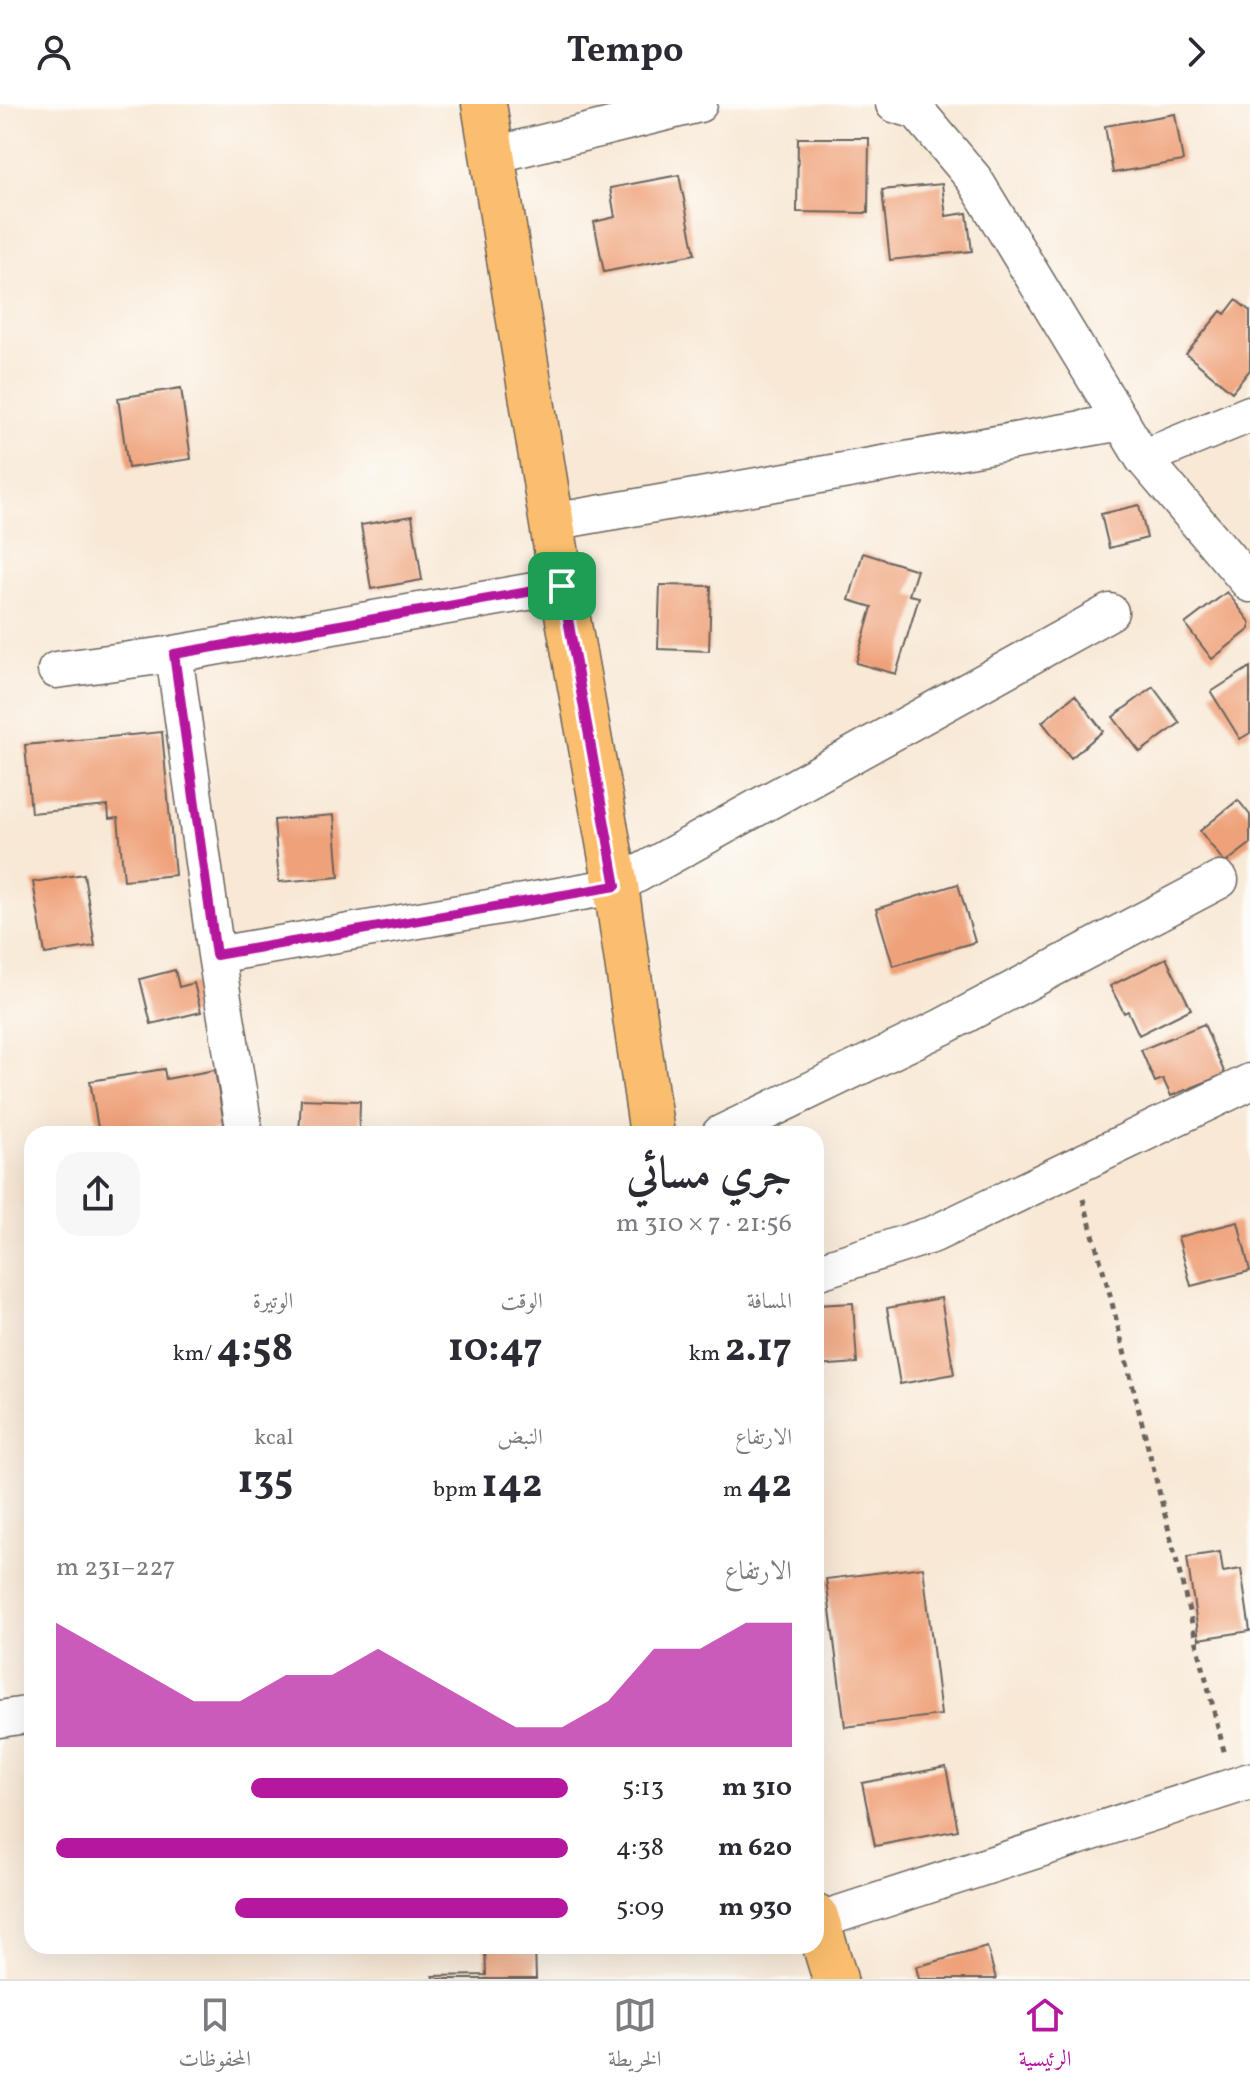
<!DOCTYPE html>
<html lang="ar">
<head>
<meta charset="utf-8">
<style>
  body { margin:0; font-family:Vollkorn,Amiri,serif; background:#f7f7f7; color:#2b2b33; direction:rtl; height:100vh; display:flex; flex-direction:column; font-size:30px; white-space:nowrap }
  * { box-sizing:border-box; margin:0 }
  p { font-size:26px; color:#7c7c81 }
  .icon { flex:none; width:44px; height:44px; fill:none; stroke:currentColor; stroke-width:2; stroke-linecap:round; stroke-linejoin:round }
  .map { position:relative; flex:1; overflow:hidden; direction:ltr }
  .drawer { position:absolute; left:24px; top:1022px; width:800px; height:828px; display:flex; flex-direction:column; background:#fff; border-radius:24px; box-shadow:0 8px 32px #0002; direction:rtl }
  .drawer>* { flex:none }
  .pin { position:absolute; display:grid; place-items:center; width:68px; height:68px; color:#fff; margin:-34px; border-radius:16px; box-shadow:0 4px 12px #0006 }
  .round { display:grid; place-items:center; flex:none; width:84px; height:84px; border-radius:24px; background:#f7f7f7 }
  .overview { display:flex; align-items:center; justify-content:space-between; height:136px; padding:0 32px }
  h1 { font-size:44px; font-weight:700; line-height:60px }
  .metrics { display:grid; grid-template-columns:repeat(3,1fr); gap:12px; height:136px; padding:8px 32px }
  .metrics div { display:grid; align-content:center }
  .metrics b { font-size:40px; font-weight:700 }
  .metrics small { font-size:22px; font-weight:400 }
  .metrics p { font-size:22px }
  .chart { height:224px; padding:16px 32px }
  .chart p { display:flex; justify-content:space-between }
  .chart svg { width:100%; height:144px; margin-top:8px; fill:#b5179e; opacity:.7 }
  ul { padding:0 32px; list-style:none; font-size:26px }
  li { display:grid; grid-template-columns:128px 96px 1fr; align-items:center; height:60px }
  li i { height:20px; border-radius:10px; background:#b5179e }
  header { display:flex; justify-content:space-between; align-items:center; height:104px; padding:0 32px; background:#fff; font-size:36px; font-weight:700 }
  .tabs { display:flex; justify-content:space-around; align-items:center; height:112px; border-top:2px solid #e1e1e2; background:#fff; font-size:22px; color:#7c7c81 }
  .tabs a { display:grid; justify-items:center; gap:4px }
  .tabs .active { color:#b5179e }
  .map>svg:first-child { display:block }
</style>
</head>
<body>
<header><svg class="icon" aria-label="forward" viewBox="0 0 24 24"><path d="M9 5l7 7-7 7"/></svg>Tempo<svg class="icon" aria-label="person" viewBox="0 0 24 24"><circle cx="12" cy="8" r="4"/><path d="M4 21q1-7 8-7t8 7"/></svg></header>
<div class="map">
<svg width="1250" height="1875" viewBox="0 0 1250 1875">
  <rect width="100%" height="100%" fill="#fdfcf7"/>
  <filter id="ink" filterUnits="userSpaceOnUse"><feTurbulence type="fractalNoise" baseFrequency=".0125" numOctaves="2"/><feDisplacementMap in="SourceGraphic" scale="16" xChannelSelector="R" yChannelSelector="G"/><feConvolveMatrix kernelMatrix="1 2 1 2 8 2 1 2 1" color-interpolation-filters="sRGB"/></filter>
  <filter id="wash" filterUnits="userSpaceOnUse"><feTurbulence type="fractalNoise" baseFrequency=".006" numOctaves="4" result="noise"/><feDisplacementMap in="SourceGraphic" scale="32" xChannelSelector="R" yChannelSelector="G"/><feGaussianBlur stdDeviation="1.8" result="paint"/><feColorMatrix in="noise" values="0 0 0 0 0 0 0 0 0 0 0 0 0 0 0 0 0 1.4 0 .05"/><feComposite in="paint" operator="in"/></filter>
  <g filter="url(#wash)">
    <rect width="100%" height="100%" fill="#f8e8d5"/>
    <g id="blocks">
      <path fill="#efa27a" d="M1175 10 1183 57 1113 69 1105 22Z
        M798 34H869L868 109 797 108Z
        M679 71 695 150 604 168 594 118 615 113 610 84Z
        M942 80 946 112 967 109 972 147 890 156 882 86Z
        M1236 196 1250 207V266L1232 288 1186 250 1221 207 1225 210Z
        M181 284 191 355 128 364 118 294Z
        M1139 401 1147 434 1109 444 1101 410Z
        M412 412 422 476 371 485 361 421Z
        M863 449 917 466 909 491 919 493 896 570 856 559 872 503 849 496Z
        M660 481 711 482 709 547 658 545Z
        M1227 488 1250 518V525L1212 555 1185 520Z
        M1250 563V629L1240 635 1211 588Z
        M1153 583 1180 619 1140 648 1113 613Z
        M1075 591 1103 627 1071 654 1042 618Z
        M162 628 175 771 124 776 118 714 109 715 108 702 31 709 25 641Z
        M1238 696 1250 711V740L1225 759 1200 727Z
        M334 711 339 773 279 778 274 716Z
        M84 770 95 842 45 850 33 778Z
        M958 780 975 838 893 862 876 805Z
        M1166 854 1191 905 1139 931 1128 907 1124 909 1110 882Z
        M175 866 179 883 194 879 201 908 151 920 140 875Z
        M1204 920 1225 970 1171 992 1163 975 1155 978 1141 946Z
        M164 965 166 975 215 966 225 1025 193 1030H99L90 977Z
        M301 995 360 997 359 1030H299Z
        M1238 1118 1250 1167 1191 1182 1178 1133Z
        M941 1194 954 1270 900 1280 887 1204Z
        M853 1199 857 1259 816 1262V1201Z
        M1220 1448 1223 1468 1241 1465 1250 1527 1199 1535 1187 1453Z
        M923 1463 941 1611 845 1623 826 1475Z
        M946 1663 958 1726 875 1742 862 1679Z
        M485 1842H535L536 1875H434L433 1872 486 1871Z
        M987 1843 996 1875H919L916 1863Z"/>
    </g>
  </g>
  <g filter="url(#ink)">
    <use href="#blocks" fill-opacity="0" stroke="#69635d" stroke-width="2"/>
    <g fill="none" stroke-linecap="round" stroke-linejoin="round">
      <defs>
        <path id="minor" d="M894 0 917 7 974 75 1143 354 1250 480
          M494 51 699 0
          M1143 354 1250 310
          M552 418 1122 318
          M174 550 216 851 245 1030
          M56 566 174 550 562 482
          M216 851 616 782 1110 508
          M720 1030 942 923 1220 776
          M816 1168 934 1130 1250 978
          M0 1615 32 1610
          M817 1817 1250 1677"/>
        <path id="major" d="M484 0 562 482 616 782 652 1030
          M816 1813 835 1875"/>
      </defs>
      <use href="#minor" stroke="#69635d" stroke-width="39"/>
      <use href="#major" stroke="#69635d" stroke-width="47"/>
      <path stroke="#69635d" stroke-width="5" stroke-dasharray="6 6" stroke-linecap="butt" d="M1083 1095 1109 1187 1225 1651"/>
      <use href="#minor" stroke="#fff" stroke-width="36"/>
      <use href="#major" stroke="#fbbe6e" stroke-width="44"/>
    </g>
  </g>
  <g fill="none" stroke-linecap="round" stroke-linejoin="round" filter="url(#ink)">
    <defs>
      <path id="route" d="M562 482 616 782 216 851 174 550Z"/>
    </defs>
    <use href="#route" stroke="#fff" stroke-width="16"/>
    <use href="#route" stroke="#b5179e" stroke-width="10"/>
  </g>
</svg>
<div class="pin" style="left:562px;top:482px;background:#1e9e55"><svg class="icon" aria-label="arrive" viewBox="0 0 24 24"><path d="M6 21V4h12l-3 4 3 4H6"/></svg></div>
<section class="drawer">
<div class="overview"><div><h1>جري مسائي</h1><p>21:56 · 7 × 310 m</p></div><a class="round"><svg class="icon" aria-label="share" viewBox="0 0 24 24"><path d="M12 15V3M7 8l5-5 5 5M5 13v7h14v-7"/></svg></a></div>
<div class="metrics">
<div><p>المسافة</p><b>2.17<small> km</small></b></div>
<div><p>الوقت</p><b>10:47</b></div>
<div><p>الوتيرة</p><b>4:58<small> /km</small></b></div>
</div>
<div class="metrics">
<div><p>الارتفاع</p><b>42<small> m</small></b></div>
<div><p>النبض</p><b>142<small> bpm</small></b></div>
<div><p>kcal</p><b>135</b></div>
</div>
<div class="chart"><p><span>الارتفاع</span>227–231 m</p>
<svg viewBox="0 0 160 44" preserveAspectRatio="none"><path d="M0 44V6L10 14L20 22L30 30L40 30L50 22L60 22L70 14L80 22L90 30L100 38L110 38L120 30L130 14L140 14L150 6L160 6V44z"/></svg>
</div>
<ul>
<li><b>310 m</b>5:13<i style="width:62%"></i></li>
<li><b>620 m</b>4:38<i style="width:100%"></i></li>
<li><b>930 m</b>5:09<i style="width:65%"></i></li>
</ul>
</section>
</div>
<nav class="tabs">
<a class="active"><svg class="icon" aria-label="home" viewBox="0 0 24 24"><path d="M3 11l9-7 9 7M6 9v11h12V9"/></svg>الرئيسية</a>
<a><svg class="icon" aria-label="map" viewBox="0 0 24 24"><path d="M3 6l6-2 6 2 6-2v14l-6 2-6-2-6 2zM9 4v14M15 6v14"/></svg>الخريطة</a>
<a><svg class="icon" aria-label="saved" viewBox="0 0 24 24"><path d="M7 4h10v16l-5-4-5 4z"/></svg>المحفوظات</a>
</nav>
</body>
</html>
